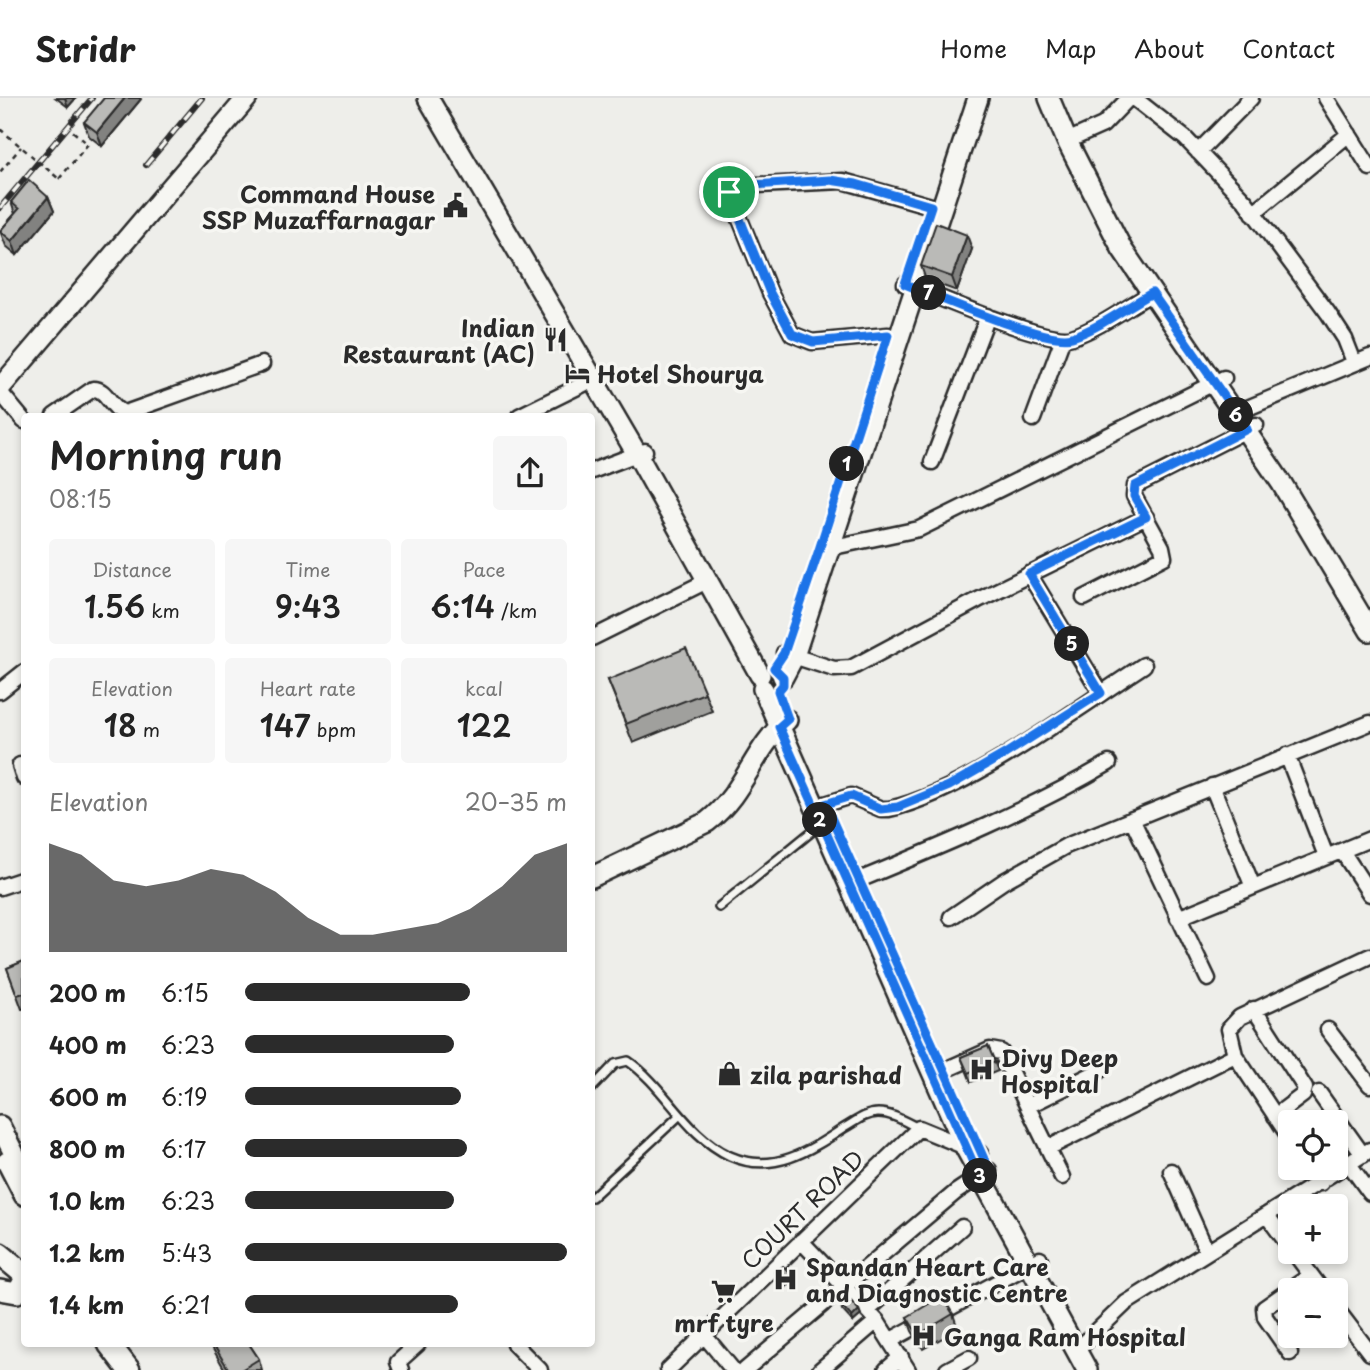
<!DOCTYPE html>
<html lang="en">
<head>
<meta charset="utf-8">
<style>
  body { margin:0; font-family:"Playpen Sans",sans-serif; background:#f6f6f6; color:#222; height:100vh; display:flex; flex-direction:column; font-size:26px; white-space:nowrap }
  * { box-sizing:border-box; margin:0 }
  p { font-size:23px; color:#767676 }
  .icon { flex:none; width:38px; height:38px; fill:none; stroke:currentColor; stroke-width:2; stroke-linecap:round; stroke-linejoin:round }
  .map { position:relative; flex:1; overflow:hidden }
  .side { position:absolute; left:21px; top:315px; width:574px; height:934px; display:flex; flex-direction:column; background:#fff; border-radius:7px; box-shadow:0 4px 10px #0003 }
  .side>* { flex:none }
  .buttons { position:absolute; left:1278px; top:1012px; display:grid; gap:14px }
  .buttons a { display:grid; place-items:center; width:70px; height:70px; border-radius:7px; background:#fff; box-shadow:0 4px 10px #0003; font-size:35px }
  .pin { position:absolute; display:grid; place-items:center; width:60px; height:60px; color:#fff; margin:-30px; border:4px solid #fff; border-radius:50%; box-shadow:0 2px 7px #0007 }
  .km { position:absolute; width:35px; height:35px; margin:-18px; border-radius:50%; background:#222; color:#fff; font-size:19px; line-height:35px; text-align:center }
  .round { display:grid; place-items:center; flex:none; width:74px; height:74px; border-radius:7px; background:#f6f6f6 }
  .head { display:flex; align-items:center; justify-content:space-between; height:119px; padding:0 28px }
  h1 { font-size:38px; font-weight:600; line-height:52px }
  .metrics { display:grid; grid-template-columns:repeat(3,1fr); gap:10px; height:119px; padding:7px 28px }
  .metrics div { display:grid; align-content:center; border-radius:7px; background:#f6f6f6; text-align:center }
  .metrics b { font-size:30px; font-weight:600 }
  .metrics small { font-size:19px; font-weight:400 }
  .metrics p { font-size:19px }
  .chart { height:196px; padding:14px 28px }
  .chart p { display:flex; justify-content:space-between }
  .chart svg { width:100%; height:126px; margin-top:7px; fill:#2b2b2b; opacity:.7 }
  ul { padding:0 28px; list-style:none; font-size:23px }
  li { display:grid; grid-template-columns:112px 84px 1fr; align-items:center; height:52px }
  li i { height:18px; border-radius:9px; background:#2b2b2b }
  header { display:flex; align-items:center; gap:42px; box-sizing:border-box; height:98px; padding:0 35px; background:#fff; border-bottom:2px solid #e0e0e0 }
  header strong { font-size:33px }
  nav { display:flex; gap:38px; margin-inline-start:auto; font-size:24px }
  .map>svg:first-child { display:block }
</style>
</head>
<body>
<header>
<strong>Stridr</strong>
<nav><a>Home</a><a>Map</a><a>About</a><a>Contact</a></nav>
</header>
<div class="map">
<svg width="1370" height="1272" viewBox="0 0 1370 1272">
  <rect width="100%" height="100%" fill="#eeeeea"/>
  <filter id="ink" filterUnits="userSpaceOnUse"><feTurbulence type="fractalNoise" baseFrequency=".0143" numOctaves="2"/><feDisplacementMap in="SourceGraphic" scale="14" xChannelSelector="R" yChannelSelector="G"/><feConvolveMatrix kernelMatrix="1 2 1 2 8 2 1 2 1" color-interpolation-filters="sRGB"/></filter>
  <g filter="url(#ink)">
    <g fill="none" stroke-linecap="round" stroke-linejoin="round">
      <defs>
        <path id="lane" d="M719 809 821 726
          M592 990 615 966 628 963C666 989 685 1037 730 1058 773 1077 809 1053 844 1030 855 1024 865 1015 878 1015 892 1015 906 1024 918 1030
          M592 1099 679 1018"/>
        <path id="street" d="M1134 0 1185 40 1245 103 1328 215 1345 241 1354 264
          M1326 0 1370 70
          M1067 43 1103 27 1129 0
          M1198 54 1251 0
          M1253 115 1349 36
          M905 186C934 197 1047 247 1072 239 1099 230 1127 209 1152 195
          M888 237 812 244 792 236 770 195 729 94 737 88 843 83 931 108
          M0 294 24 323
          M1245 311 1370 259
          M54 318 93 291C107 290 111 312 125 315L262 266
          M519 318 602 277
          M1033 321 1063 240
          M932 364 988 218
          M592 373 645 353
          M824 451 919 431 1224 280
          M1029 476 1101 595
          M1084 500 1164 459 1162 449 1134 398 1135 388 1256 327
          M592 540 707 483
          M784 555 834 571 851 570 978 502 1146 419
          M0 593 24 574
          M1287 657 1326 758
          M20 667 24 680
          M1212 688 1253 789
          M825 706 851 698 881 711H889C966 694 1076 611 1144 567
          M1132 721 1208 881
          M1342 753 1370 796
          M859 782C944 747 1029 712 1109 665
          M0 789 24 781
          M951 819 1004 783 1066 748 1370 625
          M1178 820 1370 741
          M1254 911 1305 990 1303 997 1275 1018
          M1328 932 1370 987
          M1235 957 1229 931 1240 919 1370 858
          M934 977 990 952 1001 954 1062 1079
          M1319 995 1363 1057
          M1028 1008 1099 973
          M1048 1050 1235 957 1290 1040
          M1349 1066 1370 1095
          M1310 1069 1321 1085
          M1171 1073 1207 1154
          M1268 1119 1290 1149
          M801 1143 877 1223 908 1272
          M1293 1153 1322 1192
          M1335 1209 1370 1255
          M868 1212 962 1129
          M704 1237 733 1272
          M891 1242 1040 1161
          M514 1246 540 1272
          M1076 1253 1126 1205 1370 1052
          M1290 1255 1265 1219 1264 1210 1311 1177
          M401 1272 398 1264 418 1246
          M668 1272 919 1030 980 1055
          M745 1272 956 1094 989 1072
          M820 1272 877 1223
          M886 1272 901 1259
          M947 1272 969 1260"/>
        <path id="secondary" d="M428 0 637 356 760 577
          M1049 0 1067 43 1122 151 1282 386 1370 533
          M0 290 247 0
          M783 579 794 558 978 0
          M763 591 966 1051 1087 1272
          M592 779 707 724C746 694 752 652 787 622
          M0 1028 24 1075
          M7 1064 24 1097
          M0 1192 17 1195 24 1182"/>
        <path id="primary" d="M0 1156 24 1176
          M109 1246 129 1272"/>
      </defs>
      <use href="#lane" stroke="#2b2b2b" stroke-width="12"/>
      <use href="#street" stroke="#2b2b2b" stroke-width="19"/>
      <use href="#secondary" stroke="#2b2b2b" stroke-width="24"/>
      <use href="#primary" stroke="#2b2b2b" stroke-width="26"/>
      <path stroke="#2b2b2b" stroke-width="2.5" stroke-dasharray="5 5" stroke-linecap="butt" d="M0 74 21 49
        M59 81 88 46 70 31"/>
      <use href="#lane" stroke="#f6f6f2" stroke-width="7"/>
      <use href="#street" stroke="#f6f6f2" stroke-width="14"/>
      <use href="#secondary" stroke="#f6f6f2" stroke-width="19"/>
      <use href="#primary" stroke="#f6f6f2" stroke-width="21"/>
      <defs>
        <path id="rail" d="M146 67 202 0
          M0 110 92 0"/>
      </defs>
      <use href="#rail" stroke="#2b2b2b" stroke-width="6"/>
      <use href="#rail" stroke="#f6f6f2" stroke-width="3.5" stroke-dasharray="10" stroke-linecap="butt"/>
      <path stroke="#2b2b2b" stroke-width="2.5" stroke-dasharray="5 5" stroke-linecap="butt" d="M0 31 59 81"/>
    </g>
    <path fill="#a0a09d" stroke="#2b2b2b" stroke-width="2" d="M56 0H76L68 9Z
      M141 1 102 48 89 38 84 24Z
      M48 99 54 113 17 157 6 148 0 133 15 116 11 104Z
      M972 151 957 193 926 182 921 168Z
      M608 582 705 595 712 613 633 645Z
      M24 863V911H22L7 870Z
      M988 948 998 973 971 984 961 959Z
      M775 1175 794 1182 786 1189 777 1180Z
      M841 1207 859 1212 861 1217 853 1224 842 1212Z
      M953 1216 958 1231 923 1251 912 1233 907 1219Z
      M210 1246H249L259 1261 262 1272H225Z"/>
    <path fill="#828280" stroke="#2b2b2b" stroke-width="2" d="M65 0H76L68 9Z
      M125 0H140L141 1 102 48 97 34Z
      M48 99 54 113 17 157 12 143Z
      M967 137 972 151 957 193 952 179Z
      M792 1177 794 1182 786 1189 784 1184Z
      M859 1212 861 1217 853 1224 852 1219Z"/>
    <path fill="#babab7" stroke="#2b2b2b" stroke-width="2" d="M104 0H125L97 34 84 24Z
      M29 82 48 99 12 143 0 133 19 111 11 104Z
      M936 125 967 137 952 179 921 168Z
      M686 550 705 595 626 626 608 582Z
      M24 863V895L17 897 7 870Z
      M988 948 995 964 968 975 961 959Z
      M783 1168 792 1177 784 1184 775 1175Z
      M942 1198 953 1216 918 1237 907 1219Z
      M848 1200 859 1212 852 1219 841 1207Z
      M213 1246H249L259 1261 241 1272H229Z"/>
  </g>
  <g fill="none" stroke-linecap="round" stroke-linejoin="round" filter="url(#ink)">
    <defs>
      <path id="route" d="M830 82 856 86 931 108 905 186C933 197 1048 247 1072 239 1099 230 1127 209 1152 195L1247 331 1135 388 1134 398 1146 419 1029 476 1101 595 1005 656 949 688 898 709 881 711 851 698 825 706 989 1072 979 1078 779 629 788 621 778 593 783 587V579L774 570 784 555 819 452 888 237 813 244 792 236 770 195 729 94 737 88Z"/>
    </defs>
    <use href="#route" stroke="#fff" stroke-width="14"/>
    <use href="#route" stroke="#1a73e8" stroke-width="9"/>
  </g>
  <defs>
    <symbol id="civic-bare" viewBox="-9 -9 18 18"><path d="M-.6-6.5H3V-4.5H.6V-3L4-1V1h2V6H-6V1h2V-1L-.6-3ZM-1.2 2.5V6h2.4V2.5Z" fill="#2b2b2b" stroke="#f6f6f2" stroke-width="2.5" paint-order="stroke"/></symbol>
    <symbol id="restaurant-bare" viewBox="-9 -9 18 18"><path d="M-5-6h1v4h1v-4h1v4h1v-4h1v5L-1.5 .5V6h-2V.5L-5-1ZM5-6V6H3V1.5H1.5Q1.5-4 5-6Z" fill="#2b2b2b" stroke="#f6f6f2" stroke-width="2.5" paint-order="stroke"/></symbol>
    <symbol id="hotel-bare" viewBox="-9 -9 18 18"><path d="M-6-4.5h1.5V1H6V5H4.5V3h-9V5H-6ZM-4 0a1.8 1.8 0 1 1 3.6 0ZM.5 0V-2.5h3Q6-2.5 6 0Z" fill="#2b2b2b" stroke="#f6f6f2" stroke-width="2.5" paint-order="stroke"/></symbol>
    <symbol id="hospital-bare" viewBox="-9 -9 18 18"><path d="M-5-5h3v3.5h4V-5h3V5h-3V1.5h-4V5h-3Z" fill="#2b2b2b" stroke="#f6f6f2" stroke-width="2.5" paint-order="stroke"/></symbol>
    <symbol id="shop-bare" viewBox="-9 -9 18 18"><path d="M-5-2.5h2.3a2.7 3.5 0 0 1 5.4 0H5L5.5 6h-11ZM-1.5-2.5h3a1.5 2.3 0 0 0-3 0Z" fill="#2b2b2b" stroke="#f6f6f2" stroke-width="2.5" paint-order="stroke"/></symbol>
    <symbol id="supermarket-bare" viewBox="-9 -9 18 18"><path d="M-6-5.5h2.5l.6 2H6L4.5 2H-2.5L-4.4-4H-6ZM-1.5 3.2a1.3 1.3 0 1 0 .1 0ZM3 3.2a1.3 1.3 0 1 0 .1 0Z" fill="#2b2b2b" stroke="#f6f6f2" stroke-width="2.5" paint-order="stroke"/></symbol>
  </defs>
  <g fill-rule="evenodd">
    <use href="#civic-bare" x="438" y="90" width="35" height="35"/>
    <use href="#restaurant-bare" x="538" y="224" width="35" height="35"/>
    <use href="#hotel-bare" x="560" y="258" width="35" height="35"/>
    <use href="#hospital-bare" x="964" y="954" width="35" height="35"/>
    <use href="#shop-bare" x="712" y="958" width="35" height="35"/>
    <use href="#hospital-bare" x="768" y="1164" width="35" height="35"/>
    <use href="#supermarket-bare" x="706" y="1176" width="35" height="35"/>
    <use href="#hospital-bare" x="906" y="1220" width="35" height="35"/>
  </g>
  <g text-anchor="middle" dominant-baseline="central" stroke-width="7" stroke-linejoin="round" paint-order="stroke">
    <g font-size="23" font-weight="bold" fill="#2b2b2b" stroke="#f6f6f2" text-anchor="start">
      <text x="435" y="95" text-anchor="end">Command House<tspan x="435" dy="26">SSP Muzaffarnagar</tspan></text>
      <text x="535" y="229" text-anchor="end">Indian<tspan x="535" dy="26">Restaurant (AC)</tspan></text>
      <text x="597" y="275">Hotel Shourya</text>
      <text x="1001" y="959">Divy Deep<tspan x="1001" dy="26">Hospital</tspan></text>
      <text x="750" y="976">zila parishad</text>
      <text x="806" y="1168">Spandan Heart Care<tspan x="806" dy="26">and Diagnostic Centre</tspan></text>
      <text x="724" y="1224" text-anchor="middle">mrf tyre</text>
      <text x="944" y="1238">Ganga Ram Hospital</text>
    </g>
    <g font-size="23" fill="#2b2b2b" stroke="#f6f6f2">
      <text transform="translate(802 1111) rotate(-44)">COURT ROAD</text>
    </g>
  </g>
</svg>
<div class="buttons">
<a><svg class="icon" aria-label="locate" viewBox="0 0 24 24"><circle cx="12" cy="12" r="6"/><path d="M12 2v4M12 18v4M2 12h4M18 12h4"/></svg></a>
<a>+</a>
<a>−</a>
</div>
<div class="pin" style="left:729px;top:94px;background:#1e9e55"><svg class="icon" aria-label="arrive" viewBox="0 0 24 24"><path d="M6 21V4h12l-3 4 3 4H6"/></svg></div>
<b class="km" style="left:847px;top:366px">1</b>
<b class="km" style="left:820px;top:722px">2</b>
<b class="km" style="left:980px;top:1078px">3</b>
<b class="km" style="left:1072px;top:546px">5</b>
<b class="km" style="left:1236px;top:317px">6</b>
<b class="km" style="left:929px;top:195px">7</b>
<section class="side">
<div class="head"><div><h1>Morning run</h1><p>08:15</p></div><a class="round"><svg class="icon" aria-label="share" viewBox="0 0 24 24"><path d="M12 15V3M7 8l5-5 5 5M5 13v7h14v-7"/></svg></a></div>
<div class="metrics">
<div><p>Distance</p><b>1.56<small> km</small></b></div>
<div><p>Time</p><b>9:43</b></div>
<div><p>Pace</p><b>6:14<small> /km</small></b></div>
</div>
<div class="metrics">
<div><p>Elevation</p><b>18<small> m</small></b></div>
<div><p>Heart rate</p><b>147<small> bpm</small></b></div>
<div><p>kcal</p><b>122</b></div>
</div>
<div class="chart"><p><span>Elevation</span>20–35 m</p>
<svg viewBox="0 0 160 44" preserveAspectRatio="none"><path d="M0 44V6L10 10L20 19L30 21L40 19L50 15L60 17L70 23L80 32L90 38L100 38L110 36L120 34L130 29L140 21L150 10L160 6V44z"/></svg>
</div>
<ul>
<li><b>200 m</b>6:15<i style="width:70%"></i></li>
<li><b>400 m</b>6:23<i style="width:65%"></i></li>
<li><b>600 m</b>6:19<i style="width:67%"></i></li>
<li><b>800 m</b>6:17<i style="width:69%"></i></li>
<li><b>1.0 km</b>6:23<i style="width:65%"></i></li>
<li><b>1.2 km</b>5:43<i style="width:100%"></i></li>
<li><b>1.4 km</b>6:21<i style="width:66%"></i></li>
</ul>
</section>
</div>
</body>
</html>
